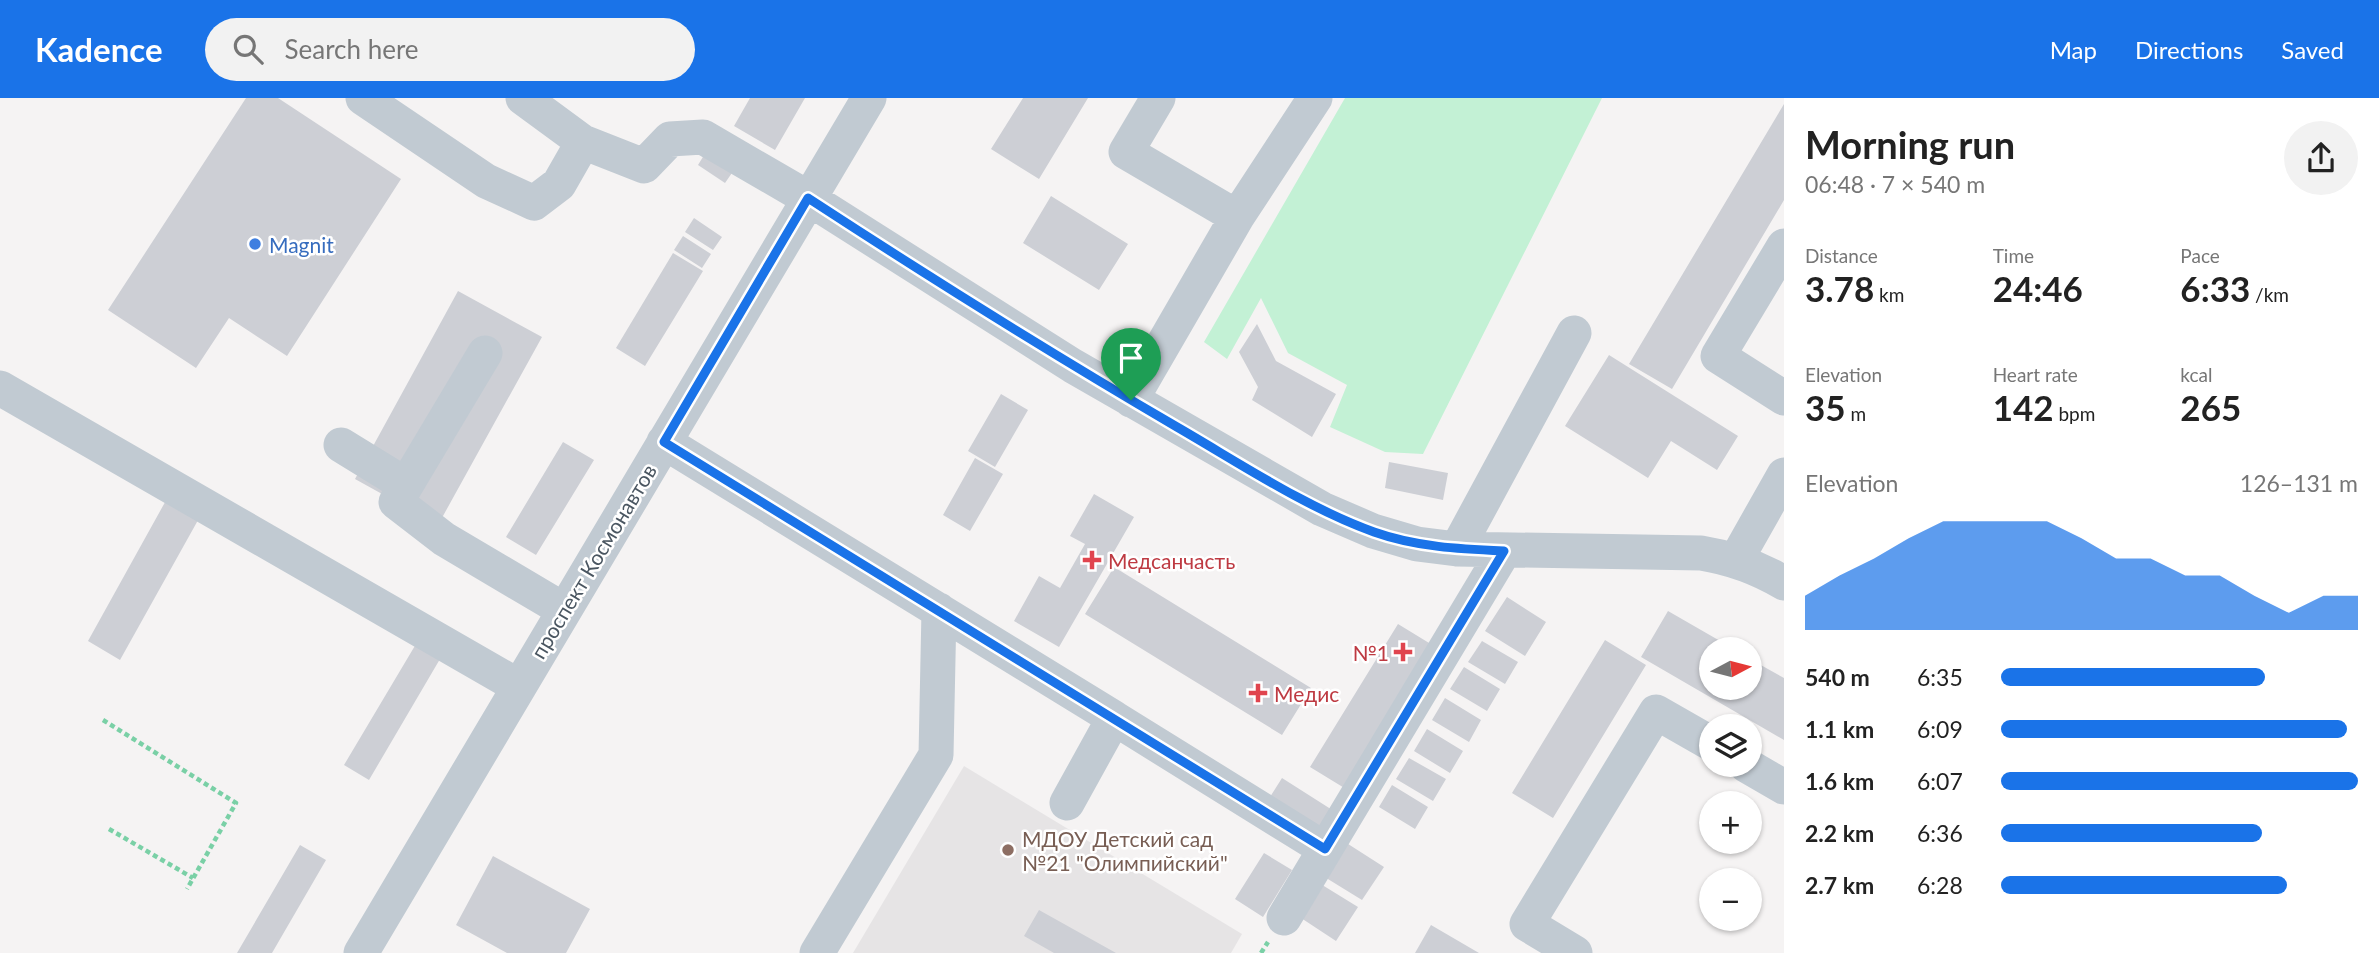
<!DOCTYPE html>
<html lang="en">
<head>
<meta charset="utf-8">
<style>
  body { margin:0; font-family:Lato,sans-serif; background:#f2f2f2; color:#222; height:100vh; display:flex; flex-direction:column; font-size:26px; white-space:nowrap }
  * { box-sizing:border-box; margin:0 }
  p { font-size:23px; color:#767676 }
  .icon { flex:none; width:38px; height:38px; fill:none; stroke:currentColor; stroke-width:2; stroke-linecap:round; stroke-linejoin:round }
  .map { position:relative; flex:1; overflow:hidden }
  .side { display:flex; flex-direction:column; background:#fff; width:595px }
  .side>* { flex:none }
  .needle { width:46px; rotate:83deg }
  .buttons { position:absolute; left:1699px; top:539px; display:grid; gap:14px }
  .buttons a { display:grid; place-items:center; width:63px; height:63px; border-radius:50%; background:#fff; box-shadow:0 2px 5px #0004; font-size:35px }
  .pin { position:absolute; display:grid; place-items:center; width:60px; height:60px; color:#fff; margin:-72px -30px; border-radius:50% 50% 50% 0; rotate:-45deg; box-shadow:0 0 7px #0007 }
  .pin .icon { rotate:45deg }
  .round { display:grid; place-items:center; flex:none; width:74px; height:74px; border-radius:37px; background:#f2f2f2 }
  .head { display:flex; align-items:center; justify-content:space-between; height:119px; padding:0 21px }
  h1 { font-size:38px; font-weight:700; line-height:52px }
  .figures { display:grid; grid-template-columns:repeat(3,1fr); gap:10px; height:119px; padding:7px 21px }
  .figures div { display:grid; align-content:center }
  .figures b { font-size:35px; font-weight:700 }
  .figures small { font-size:19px; font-weight:400 }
  .figures p { font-size:19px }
  .chart { height:196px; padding:14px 21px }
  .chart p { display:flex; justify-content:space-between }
  .chart svg { width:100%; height:126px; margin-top:7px; fill:#1a73e8; opacity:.7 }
  ul { padding:0 21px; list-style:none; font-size:23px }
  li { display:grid; grid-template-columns:112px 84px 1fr; align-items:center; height:52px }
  li i { height:18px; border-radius:9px; background:#1a73e8 }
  header { display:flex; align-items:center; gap:42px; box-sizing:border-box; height:98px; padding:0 35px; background:#1a73e8; color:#fff }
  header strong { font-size:33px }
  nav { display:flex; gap:38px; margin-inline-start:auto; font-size:24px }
  .search { width:490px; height:63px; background:#f2f2f2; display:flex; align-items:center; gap:18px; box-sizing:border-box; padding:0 24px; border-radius:38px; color:#767676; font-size:26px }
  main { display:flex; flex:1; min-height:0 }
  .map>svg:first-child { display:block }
</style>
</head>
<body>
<header>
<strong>Kadence</strong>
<div class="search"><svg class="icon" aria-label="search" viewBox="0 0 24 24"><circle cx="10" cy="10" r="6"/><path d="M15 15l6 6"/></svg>Search here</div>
<nav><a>Map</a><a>Directions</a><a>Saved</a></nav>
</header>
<main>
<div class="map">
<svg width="1784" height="855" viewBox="0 0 1784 855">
  <rect width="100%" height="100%" fill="#f5f3f3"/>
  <path fill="#e6e4e5" d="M964 668 1242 836 1231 855H853Z"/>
  <path fill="#c3f1d5" d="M1345 0H1602L1423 356 1385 354 1330 329 1347 287 1288 255 1261 200 1227 261 1204 244Z"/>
  <path fill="#cdcfd5" d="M246 0H278L401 81 287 258 229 220 196 270 108 212Z
    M750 0H805L775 52 734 28Z
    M1023 0H1088L1039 81 991 51Z
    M1784 6V102L1672 291 1629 266Z
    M706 54 734 72 725 85 698 67Z
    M1051 98 1128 146 1099 192 1023 145Z
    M694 120 722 139 713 152 685 134Z
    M683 138 711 156 702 170 674 152Z
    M673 155 703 173 645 268 616 250Z
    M458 193 542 239 438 427 355 381Z
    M1257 226 1276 263 1336 296 1312 339 1252 302 1258 289 1239 254Z
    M1609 257 1738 338 1717 372 1671 343 1648 380 1565 328Z
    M1001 296 1028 312 995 369 968 353Z
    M563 344 594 362 536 457 506 439Z
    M975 360 1003 376 970 433 943 417Z
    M1389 364 1448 375 1443 402 1385 390Z
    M1094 396 1134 419 1059 549 1014 523 1039 478 1060 490 1085 446 1070 438Z
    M169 397 202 415 120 562 88 543Z
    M1114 469 1311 590 1282 637 1085 516Z
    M1507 499 1546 524 1525 558 1485 533Z
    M1668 513 1734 551H1712V590H1750V561L1784 580V642L1641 559Z
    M1398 526 1434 548 1346 691 1310 669Z
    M1605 542 1646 567 1553 720 1512 695Z
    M1482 543 1518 564 1505 586 1468 564Z
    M416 546 440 561 369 682 344 667Z
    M1464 569 1500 591 1487 613 1450 591Z
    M1445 600 1481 622 1469 644 1432 622Z
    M1427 631 1463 653 1450 675 1414 653Z
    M1409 660 1446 681 1433 703 1396 681Z
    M1282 680 1337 715 1324 735 1270 699Z
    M1392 687 1428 709 1415 731 1379 709Z
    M1345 744 1384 769 1362 802 1323 778Z
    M300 747 326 762 272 855H237Z
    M1264 755 1292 772 1263 819 1235 801Z
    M493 758 590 811 566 855H507L456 827Z
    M1319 785 1358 809 1336 843 1298 818Z
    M1039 812 1116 855H1054L1024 838Z
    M1431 827 1479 855H1415Z"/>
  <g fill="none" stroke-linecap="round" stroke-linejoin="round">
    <path stroke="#7ad0a6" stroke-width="4.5" stroke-dasharray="5 3.5" stroke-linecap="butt" d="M103 622 236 705 187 791
      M109 731 193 780
      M1261 855 1268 844"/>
    <path stroke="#c1cad2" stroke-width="35" d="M363 0 486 83 534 105 559 86 583 44 523 0
      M1158 0 1126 54 1237 119
      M583 44 644 68 670 41 703 39 808 100 1073 268 1322 411 1373 433 1417 446 1457 451 1701 455C1732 460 1757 469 1784 485
      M1784 148 1718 258 1784 300
      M485 255 396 404 444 441 564 512
      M0 290 518 588
      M1131 302 1237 119 1315 0
      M664 344 1114 620 1067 705
      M341 347 406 387
      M1457 451 1574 235
      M1736 462 1784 377
      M1114 620 1325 751
      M1746 667 1784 689
      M1284 820 1504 453
      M361 855 869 0
      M817 855 936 657 939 512
      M1575 855 1527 826 1656 614 1712 646"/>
  </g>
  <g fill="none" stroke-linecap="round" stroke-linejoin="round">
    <defs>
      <path id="route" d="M808 100C929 179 1052 256 1177 329 1241 366 1305 409 1374 434 1416 449 1460 451 1504 453L1325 751 664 344Z"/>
    </defs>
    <use href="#route" stroke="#fff" stroke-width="14"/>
    <use href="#route" stroke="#1a73e8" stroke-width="9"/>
  </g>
  <circle fill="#3f7fe0" stroke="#fff" stroke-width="2.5" cx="255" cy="146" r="7"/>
  <g fill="#e0444e" stroke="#fff" stroke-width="2.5">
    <path d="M1088.5 451.5h7v7h7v7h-7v7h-7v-7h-7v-7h7z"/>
    <path d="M1399.5 543.5h7v7h7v7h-7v7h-7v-7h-7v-7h7z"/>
    <path d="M1254.5 584.5h7v7h7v7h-7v7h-7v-7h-7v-7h7z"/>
  </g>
  <circle fill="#8d6e63" stroke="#fff" stroke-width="2.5" cx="1008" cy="752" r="7"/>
  <g text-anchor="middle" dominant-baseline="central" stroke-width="5" stroke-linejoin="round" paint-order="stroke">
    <g font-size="21" fill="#366cbe" stroke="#fff" text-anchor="start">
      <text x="269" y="146">Magnit</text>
    </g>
    <g font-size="21" fill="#be3a42" stroke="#fff" text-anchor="start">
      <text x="1108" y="462">Медсанчасть</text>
      <text x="1389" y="554" text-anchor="end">№1</text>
      <text x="1274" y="595">Медис</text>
    </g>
    <g font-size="21" fill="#4a5661" stroke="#fff">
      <text transform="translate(593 463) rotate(-59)">проспект Космонавтов</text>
    </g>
    <g font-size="21" fill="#785e54" stroke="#fff" text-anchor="start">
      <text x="1022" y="740">МДОУ Детский сад<tspan x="1022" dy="24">№21 "Олимпийский"</tspan></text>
    </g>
  </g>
</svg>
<div class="buttons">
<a><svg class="needle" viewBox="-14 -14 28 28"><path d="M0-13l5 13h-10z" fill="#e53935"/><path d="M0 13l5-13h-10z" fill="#767676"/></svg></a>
<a><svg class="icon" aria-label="layers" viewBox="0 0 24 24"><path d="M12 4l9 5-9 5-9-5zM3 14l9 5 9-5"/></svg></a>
<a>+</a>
<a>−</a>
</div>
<div class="pin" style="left:1131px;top:302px;background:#1e9e55"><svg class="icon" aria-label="arrive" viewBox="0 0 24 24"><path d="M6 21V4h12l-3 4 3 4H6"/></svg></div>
</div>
<section class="side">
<div class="head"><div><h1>Morning run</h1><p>06:48 · 7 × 540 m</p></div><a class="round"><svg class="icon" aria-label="share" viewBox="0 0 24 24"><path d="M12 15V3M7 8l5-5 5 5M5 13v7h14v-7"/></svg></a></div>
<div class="figures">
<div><p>Distance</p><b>3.78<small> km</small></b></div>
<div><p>Time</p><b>24:46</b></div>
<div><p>Pace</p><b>6:33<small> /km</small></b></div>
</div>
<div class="figures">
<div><p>Elevation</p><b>35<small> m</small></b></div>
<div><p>Heart rate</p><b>142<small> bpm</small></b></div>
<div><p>kcal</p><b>265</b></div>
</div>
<div class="chart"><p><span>Elevation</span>126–131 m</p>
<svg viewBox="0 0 160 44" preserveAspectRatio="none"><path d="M0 44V32L10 25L20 19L30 12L40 6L50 6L60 6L70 6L80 12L90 19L100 19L110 25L120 25L130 32L140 38L150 32L160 32V44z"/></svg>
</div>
<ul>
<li><b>540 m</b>6:35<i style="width:74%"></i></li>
<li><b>1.1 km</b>6:09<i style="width:97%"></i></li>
<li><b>1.6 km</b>6:07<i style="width:100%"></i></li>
<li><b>2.2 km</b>6:36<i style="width:73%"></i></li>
<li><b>2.7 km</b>6:28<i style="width:80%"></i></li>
</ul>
</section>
</main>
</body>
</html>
